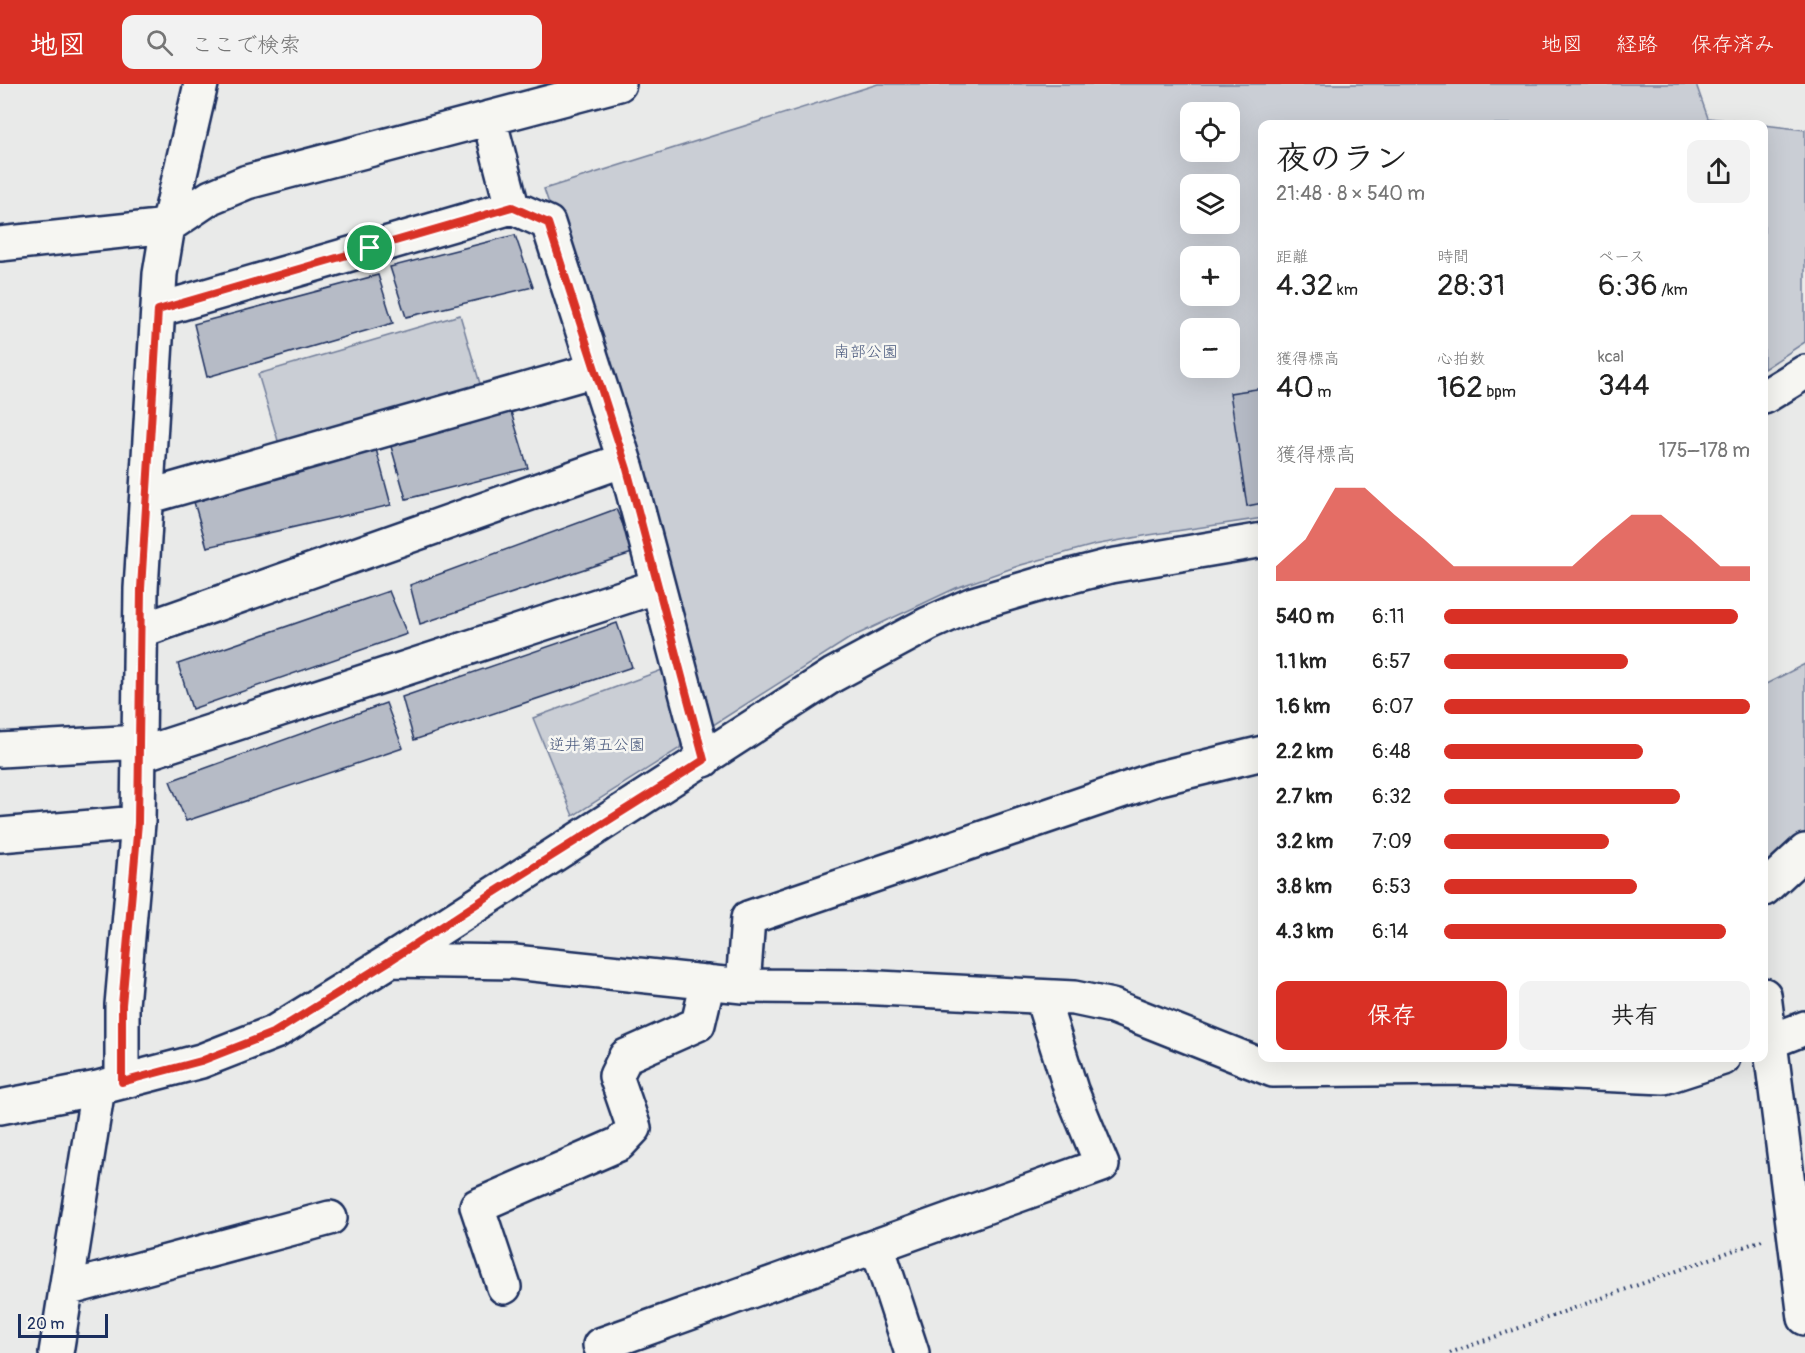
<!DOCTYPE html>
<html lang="ja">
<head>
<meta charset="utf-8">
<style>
  body { margin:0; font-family:Pangolin,"Klee One",sans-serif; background:#f2f2f2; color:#222; height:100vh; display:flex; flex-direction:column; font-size:22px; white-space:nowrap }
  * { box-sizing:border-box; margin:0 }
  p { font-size:20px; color:#767676 }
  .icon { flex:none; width:33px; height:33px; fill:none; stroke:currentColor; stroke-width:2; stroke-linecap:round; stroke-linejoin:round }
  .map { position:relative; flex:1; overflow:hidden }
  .sheet { position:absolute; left:1258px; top:36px; width:510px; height:942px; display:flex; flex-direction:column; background:#fff; border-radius:12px; box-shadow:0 6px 24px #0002 }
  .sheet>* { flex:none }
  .controls { position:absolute; left:1180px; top:18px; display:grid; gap:12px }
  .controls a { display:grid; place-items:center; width:60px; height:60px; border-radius:12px; background:#fff; box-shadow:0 6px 24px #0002; font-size:30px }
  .scale { position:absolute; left:18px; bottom:15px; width:90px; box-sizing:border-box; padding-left:6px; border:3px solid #1b2f5e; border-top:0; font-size:16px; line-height:21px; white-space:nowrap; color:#1b2f5e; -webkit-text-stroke:4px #f6f6f2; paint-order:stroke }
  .pin { position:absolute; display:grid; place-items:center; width:51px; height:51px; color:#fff; margin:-26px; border:3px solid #fff; border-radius:50%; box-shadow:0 2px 6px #0007 }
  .round { display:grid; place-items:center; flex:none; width:63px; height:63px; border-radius:12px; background:#f2f2f2 }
  .head { display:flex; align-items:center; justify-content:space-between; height:102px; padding:0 18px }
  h1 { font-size:33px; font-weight:600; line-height:45px }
  .stats { display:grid; grid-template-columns:repeat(3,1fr); gap:9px; height:102px; padding:6px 18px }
  .stats div { display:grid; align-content:center }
  .stats b { font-size:30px; font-weight:600 }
  .stats small { font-size:16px; font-weight:400 }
  .stats p { font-size:16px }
  .chart { height:168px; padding:12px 18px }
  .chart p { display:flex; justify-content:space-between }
  .chart svg { width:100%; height:108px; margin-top:6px; fill:#d93025; opacity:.7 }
  .button { display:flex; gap:12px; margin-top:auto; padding:12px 18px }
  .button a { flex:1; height:69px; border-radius:12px; background:#d93025; color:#fff; font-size:24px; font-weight:600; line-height:69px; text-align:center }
  .button a+a { background:#f2f2f2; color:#222 }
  ul { padding:0 18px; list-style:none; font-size:20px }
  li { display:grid; grid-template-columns:96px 72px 1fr; align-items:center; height:45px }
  li i { height:15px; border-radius:8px; background:#d93025 }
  header { display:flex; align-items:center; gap:36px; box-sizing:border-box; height:84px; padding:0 30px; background:#d93025; color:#fff }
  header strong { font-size:28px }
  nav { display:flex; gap:33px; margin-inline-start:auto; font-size:21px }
  .search { width:420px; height:54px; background:#f2f2f2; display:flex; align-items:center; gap:15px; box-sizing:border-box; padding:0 21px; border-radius:12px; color:#767676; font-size:22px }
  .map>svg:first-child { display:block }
</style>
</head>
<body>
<header>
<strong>地図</strong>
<div class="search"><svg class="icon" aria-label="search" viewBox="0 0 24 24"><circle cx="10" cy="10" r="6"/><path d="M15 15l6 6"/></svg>ここで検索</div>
<nav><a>地図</a><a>経路</a><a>保存済み</a></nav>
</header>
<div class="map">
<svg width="1805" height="1269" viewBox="0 0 1805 1269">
  <rect width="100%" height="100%" fill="#e9eae9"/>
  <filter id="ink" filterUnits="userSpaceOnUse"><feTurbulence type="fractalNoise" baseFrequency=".0167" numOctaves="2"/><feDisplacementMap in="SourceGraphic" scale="12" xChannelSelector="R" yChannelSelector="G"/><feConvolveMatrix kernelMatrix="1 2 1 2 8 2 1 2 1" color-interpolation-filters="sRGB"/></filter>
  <g filter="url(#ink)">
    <path fill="#caced5" stroke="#727e9a" stroke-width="1.5" fill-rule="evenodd" d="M878 0H1696L1708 34 1764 40H1263V434L1149 451 1094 461 1021 481 956 504 850 554 710 643 632 363 544 105ZM1191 28H1230V68H1191ZM1191 100H1230V140H1191ZM1191 172H1230V212H1191ZM1191 244H1230V284H1191Z
      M1764 41 1805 46V258L1764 285Z
      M460 231 483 310 282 370 258 290Z
      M1805 580V750L1764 788V601Z
      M670 583 686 641 680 664 573 732 533 634Z"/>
    <path fill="#b6bbc6" stroke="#1b2f5e" stroke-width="1.5" d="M515 151 533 203 406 233 390 183Z
      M378 191 393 239 207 293 194 240Z
      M1263 304V419L1247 422 1230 309Z
      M511 328 528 384 406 415 390 359Z
      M376 365 391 421 207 463 194 418Z
      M616 425 635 468 420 540 410 501Z
      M389 507 407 550 192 625 178 580Z
      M617 539 632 583 414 656 402 613Z
      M386 619 403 664 186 737 170 697Z"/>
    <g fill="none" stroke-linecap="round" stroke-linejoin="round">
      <defs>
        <path id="minor" d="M489 34 512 123
          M0 160 168 142 211 113 247 98 619 0
          M158 226 512 123 548 139 627 385 704 676
          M1764 313 1805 288
          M147 413 595 286
          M140 547 624 376
          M0 666 139 658
          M139 671 658 502
          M0 751 138 739
          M1764 805 1805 767
          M391 876 514 878 743 902 860 903 1074 914 1112 922 1273 986 1462 984 1664 993 1723 974
          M743 902 748 834 1156 695 1263 669
          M1764 911 1805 1234
          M1764 960 1805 944
          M122 998V921L138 739 141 505 160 190 168 142 201 0
          M0 1023 98 1004 201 977 275 948 391 876 833 591 928 540 973 520 1044 499 1110 482 1263 456
          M877 1162 912 1269
          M504 1203 477 1122 619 1060 634 1044 616 992 626 972 698 940 708 898
          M66 1205 330 1134
          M56 1269 98 1004
          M603 1269 600 1261 1102 1081 1071 1006 1042 914"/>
      </defs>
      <use href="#minor" stroke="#1b2f5e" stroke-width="38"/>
      <path stroke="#1b2f5e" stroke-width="4" stroke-dasharray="1.5 4.5" stroke-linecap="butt" d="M1450 1269 1765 1155"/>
      <use href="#minor" stroke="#f6f6f2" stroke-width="33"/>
    </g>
  </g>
  <g fill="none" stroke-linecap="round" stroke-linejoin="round" filter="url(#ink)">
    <defs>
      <path id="route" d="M512 123 548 139 627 385 704 676 490 811 391 876 275 948 201 977 122 998V921L138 739 141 505 158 226Z"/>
    </defs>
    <use href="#route" stroke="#fff" stroke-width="12"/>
    <use href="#route" stroke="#d93025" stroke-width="8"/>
  </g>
  <g text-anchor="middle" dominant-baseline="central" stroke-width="5" stroke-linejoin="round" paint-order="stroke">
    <g font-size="16" fill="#47577c" stroke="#f6f6f2">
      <text x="866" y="268">南部公園</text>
      <text x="597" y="661">逆井第五公園</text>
    </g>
  </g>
</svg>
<div class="controls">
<a><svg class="icon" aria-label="locate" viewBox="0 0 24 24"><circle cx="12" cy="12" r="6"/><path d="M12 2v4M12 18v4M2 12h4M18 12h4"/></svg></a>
<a><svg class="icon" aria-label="layers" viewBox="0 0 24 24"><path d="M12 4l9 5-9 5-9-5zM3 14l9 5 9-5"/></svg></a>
<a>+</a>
<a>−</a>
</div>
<div class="scale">20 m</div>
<div class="pin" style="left:370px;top:164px;background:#1e9e55"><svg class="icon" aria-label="arrive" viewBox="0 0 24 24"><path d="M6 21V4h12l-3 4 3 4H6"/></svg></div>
<section class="sheet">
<div class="head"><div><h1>夜のラン</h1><p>21:48 · 8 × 540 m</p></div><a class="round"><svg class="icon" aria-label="share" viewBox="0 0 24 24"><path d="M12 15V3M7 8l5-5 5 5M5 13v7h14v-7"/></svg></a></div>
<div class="stats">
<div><p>距離</p><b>4.32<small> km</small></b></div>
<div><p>時間</p><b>28:31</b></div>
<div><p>ペース</p><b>6:36<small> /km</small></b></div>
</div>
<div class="stats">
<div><p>獲得標高</p><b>40<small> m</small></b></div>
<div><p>心拍数</p><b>162<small> bpm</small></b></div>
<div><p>kcal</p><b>344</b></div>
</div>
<div class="chart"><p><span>獲得標高</span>175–178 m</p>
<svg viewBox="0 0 160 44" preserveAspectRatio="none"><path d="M0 44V38L10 27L20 6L30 6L40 17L50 27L60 38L70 38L80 38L90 38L100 38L110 27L120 17L130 17L140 27L150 38L160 38V44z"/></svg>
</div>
<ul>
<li><b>540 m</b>6:11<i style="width:96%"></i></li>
<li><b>1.1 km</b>6:57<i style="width:60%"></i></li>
<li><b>1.6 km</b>6:07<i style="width:100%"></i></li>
<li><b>2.2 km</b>6:48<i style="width:65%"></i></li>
<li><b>2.7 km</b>6:32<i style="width:77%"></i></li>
<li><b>3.2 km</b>7:09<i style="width:54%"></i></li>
<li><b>3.8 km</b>6:53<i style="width:63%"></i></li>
<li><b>4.3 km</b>6:14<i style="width:92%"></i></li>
</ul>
<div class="button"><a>保存</a><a>共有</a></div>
</section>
</div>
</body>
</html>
